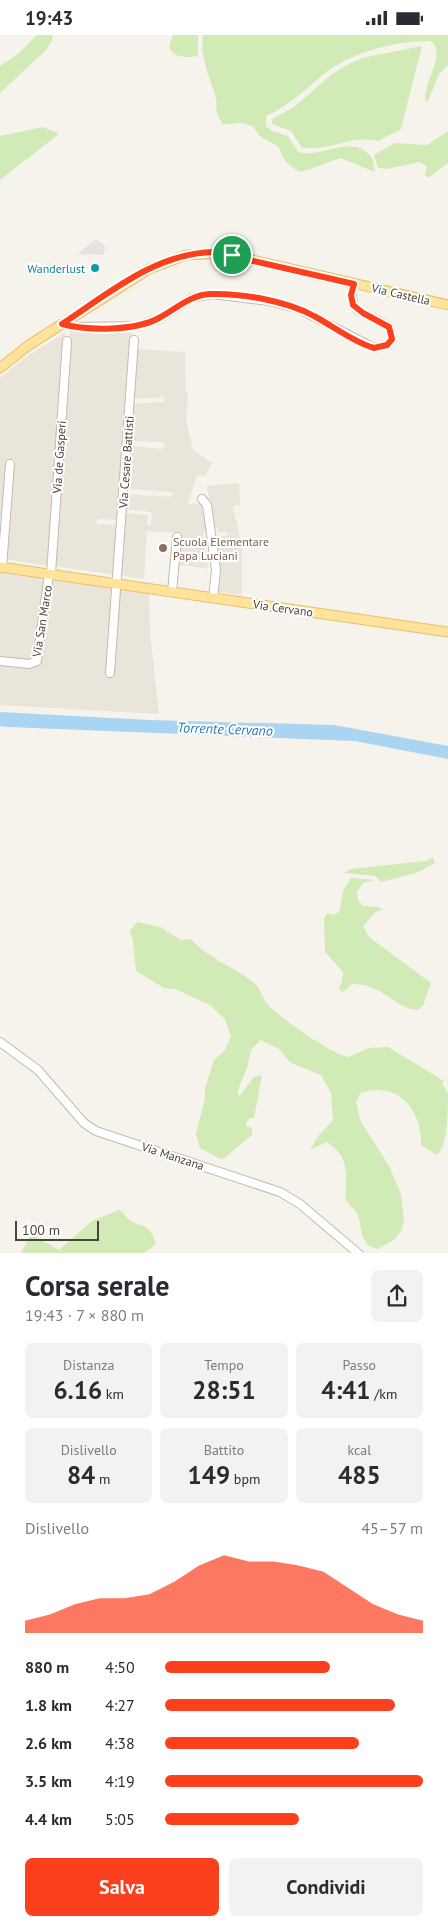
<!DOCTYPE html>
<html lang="it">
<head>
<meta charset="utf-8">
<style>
  body { margin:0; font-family:"PT Sans",sans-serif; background:#f2f2f3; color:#2b2b33; height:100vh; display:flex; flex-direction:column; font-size:19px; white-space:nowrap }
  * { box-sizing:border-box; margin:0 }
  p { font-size:16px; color:#7c7c81 }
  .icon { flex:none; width:28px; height:28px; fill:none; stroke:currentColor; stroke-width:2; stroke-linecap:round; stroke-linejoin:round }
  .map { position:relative; height:1218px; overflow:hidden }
  .side { display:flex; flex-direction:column; background:#fff; flex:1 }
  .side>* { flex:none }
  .scale { position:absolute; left:15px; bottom:12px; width:84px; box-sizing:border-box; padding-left:5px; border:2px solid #4b4439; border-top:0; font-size:14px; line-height:18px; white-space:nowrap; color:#4b4439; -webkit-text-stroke:4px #fff; paint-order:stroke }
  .pin { position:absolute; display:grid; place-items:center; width:42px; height:42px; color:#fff; margin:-21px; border:2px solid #fff; border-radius:50%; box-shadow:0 1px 5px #0007 }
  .round { display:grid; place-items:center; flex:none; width:52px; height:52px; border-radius:8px; background:#f2f2f3 }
  .overview { display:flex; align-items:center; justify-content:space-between; height:85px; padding:0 25px }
  h1 { font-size:28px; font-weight:600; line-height:38px }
  .figures { display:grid; grid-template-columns:repeat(3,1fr); gap:8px; height:85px; padding:5px 25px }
  .figures div { display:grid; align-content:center; border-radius:8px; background:#f2f2f3; text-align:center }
  .figures b { font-size:25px; font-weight:600 }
  .figures small { font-size:14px; font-weight:400 }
  .figures p { font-size:14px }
  .chart { height:140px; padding:10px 25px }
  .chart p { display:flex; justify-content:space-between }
  .chart svg { width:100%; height:90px; margin-top:5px; fill:#fc3f1d; opacity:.7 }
  .cta { display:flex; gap:10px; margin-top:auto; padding:10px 25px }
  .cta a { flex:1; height:58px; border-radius:8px; background:#fc3f1d; color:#fff; font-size:20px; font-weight:600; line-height:58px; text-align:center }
  .cta a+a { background:#f2f2f3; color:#2b2b33 }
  ul { padding:0 25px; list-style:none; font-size:16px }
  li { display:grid; grid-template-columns:80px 60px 1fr; align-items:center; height:38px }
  li i { height:12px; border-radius:6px; background:#fc3f1d }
  .status { display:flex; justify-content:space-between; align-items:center; height:35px; padding:0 25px; background:#fff; direction:ltr }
  .status svg { height:14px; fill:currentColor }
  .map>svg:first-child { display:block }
</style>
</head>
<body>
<div class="status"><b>19:43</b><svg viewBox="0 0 49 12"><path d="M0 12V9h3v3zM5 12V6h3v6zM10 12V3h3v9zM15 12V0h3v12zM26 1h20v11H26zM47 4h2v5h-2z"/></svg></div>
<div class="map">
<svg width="448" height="1219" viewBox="0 0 448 1219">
  <rect width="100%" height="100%" fill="#f6f3ec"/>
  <path fill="#eae5da" d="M70 294 132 298 119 485 98 484 96 487V489L118 490 116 540 54 531Z
    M65 297 48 531 5 524 3 483H0V343L26 322Z
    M136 314 185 317 186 358 188 359 186 385 193 415 212 428 205 441 197 440 188 469 197 468 203 471 207 497 203 498 208 534 176 529 178 498 147 496 144 544 121 540 125 478 148 480 147 490H151L152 477 125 474 126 459 172 462 173 457 127 454 131 411 162 414 166 411 162 407 132 406 130 403 132 369 164 367 163 362 133 364Z
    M239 448 240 470 233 471 242 512V560L219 557 215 511 219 508 218 502 228 500 227 497 218 498 217 493 213 491 207 451Z
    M0 537 149 557 150 597 159 679 0 670Z"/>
  <path fill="#d2eab5" d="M37 0H52L53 3 46 15 0 58V31L18 19Z
    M173 0H198V21C187 23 174 23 169 12Z
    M203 0H448V30L439 39 428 66H425C423 48 448 16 430 6 400 5 352 17 328 36 307 52 291 70 266 81V91L272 96 288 101 298 117C322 124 353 97 371 122 374 126 373 132 375 137L341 123 301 137C289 132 282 124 279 112L261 102 252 91 242 88 223 89C212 75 219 73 215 59 208 38 200 22 203 0Z
    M422 11 401 94 378 106C354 101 341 110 319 113 313 114 308 112 302 113L291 96 272 89V84L294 72 331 40 347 30 362 23Z
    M44 92 59 99 0 145V101Z
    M448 96V128L428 143 425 139 427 131 419 127 387 134 378 133 374 120 395 108 427 110Z
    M433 822 435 828 416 838 381 847 375 841 344 838 351 834 426 826Z
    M351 843 374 845 363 848 357 857 358 865 363 871 379 872 382 875 375 877 363 891 369 902 431 948 423 971 418 975C394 974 383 948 352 949L343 957 341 956 339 952 342 947 343 937 325 917 324 884 327 878 334 880 339 877 343 856Z
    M137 887 160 892 181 905 191 904C211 926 232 930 254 948 261 953 262 963 268 970 279 982 334 1021 349 1022L369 1013 388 1012 444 1046 442 1048C444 1052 446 1055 448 1059 448 1071 448 1113 437 1120L421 1110C423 1075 397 1045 361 1058L356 1066 360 1085 389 1131 401 1159 404 1184 402 1194 395 1204 378 1214C359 1210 363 1195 358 1181 356 1174 349 1171 346 1165 344 1140 353 1125 327 1107L310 1115 318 1101 333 1085 331 1058 321 1040 291 1028 279 1014 261 1005 251 1015 247 1033 238 1055V1060H240L254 1042 262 1040 254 1083 248 1084 246 1091 252 1093V1100L222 1125 200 1113 196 1099 205 1064V1053L214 1025 225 1015 231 1001 225 984 210 970 175 954 164 953 136 936 133 906 130 896Z
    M119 1175C124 1177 125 1181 128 1184 143 1195 147 1185 156 1208L153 1212 141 1219 21 1218 31 1199 59 1215 92 1186Z"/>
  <path fill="#e5e3e0" d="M96 204 105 211 104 220 77 219Z"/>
  <path fill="#a9d4f2" d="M0 677 149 685 334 690 448 711V724L355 706 8 692 0 691Z"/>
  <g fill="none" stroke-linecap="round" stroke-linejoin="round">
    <defs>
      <path id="minor" d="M62 289 79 292 137 291 158 284 192 263 212 259 269 266 299 274 374 313 387 310 392 304 389 292C368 276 347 283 353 249
        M202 464 207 470 216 535 213 563
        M2 532 10 429
        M51 539 67 306
        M172 557 177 502
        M0 626 29 629 37 626 49 539
        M110 638 134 305
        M0 1007 38 1035 84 1088 96 1096 280 1157 300 1169 359 1219"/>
      <path id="major" d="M0 333 29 310 149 234 186 220 222 218 448 270
        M0 532 448 597"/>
    </defs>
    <use href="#minor" stroke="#c2bbae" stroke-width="10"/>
    <use href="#major" stroke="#e6c16a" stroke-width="11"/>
    <use href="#minor" stroke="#fff" stroke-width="8"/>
    <use href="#major" stroke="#ffe39c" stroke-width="9"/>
  </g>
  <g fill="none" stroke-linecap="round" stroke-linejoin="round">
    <defs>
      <path id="route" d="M214 217 354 249 351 260 353 270 363 278 389 292 392 304 387 310 374 313C353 307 333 291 314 281 287 266 241 258 210 259 190 260 176 274 159 283 135 296 88 296 62 289 109 258 156 218 214 217Z"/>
    </defs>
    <use href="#route" stroke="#fff" stroke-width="10"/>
    <use href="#route" stroke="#fc3f1d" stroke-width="6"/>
  </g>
  <circle fill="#0f9aa8" stroke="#fff" stroke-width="2" cx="95" cy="233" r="5"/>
  <circle fill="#8d6e63" stroke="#fff" stroke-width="2" cx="163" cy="513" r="5"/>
  <g text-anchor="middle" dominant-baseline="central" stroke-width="4" stroke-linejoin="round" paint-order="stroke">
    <g font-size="12" fill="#0d838f" stroke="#fff" text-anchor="end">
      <text x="85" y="233">Wanderlust</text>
    </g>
    <g font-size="12" fill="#4b4439" stroke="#fff">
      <text transform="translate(401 259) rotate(13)">Via Castella</text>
      <text transform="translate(59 422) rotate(-86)">Via de Gasperi</text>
      <text transform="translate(126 427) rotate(-86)">Via Cesare Battisti</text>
      <text transform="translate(283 573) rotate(8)">Via Cervano</text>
      <text transform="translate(42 586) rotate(-81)">Via San Marco</text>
      <text transform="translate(173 1121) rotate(18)">Via Manzana</text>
    </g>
    <g font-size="12" fill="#785e54" stroke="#fff" text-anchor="start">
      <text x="173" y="506">Scuola Elementare<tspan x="173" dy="14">Papa Luciani</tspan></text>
    </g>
    <g font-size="14" font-style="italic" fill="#2e7ab2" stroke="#fff">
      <text transform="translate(225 694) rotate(2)">Torrente Cervano</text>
    </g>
  </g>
</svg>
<div class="scale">100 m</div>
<div class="pin" style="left:232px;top:220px;background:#1e9e55"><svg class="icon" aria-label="arrive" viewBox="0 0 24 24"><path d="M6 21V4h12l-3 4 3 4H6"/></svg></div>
</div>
<section class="side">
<div class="overview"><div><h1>Corsa serale</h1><p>19:43 · 7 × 880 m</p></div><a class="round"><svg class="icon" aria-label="share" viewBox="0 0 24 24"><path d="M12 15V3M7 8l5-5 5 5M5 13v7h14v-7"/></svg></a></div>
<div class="figures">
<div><p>Distanza</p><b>6.16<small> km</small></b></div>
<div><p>Tempo</p><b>28:51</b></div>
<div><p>Passo</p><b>4:41<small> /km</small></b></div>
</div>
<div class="figures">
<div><p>Dislivello</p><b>84<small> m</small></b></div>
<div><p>Battito</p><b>149<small> bpm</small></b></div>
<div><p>kcal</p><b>485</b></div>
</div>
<div class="chart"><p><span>Dislivello</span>45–57 m</p>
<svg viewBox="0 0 160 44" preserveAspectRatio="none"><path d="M0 44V38L10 35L20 30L30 27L40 27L50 25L60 19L70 11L80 6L90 9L100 9L110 11L120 14L130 22L140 30L150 35L160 38V44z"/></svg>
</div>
<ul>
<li><b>880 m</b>4:50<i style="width:64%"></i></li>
<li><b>1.8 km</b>4:27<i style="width:89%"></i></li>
<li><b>2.6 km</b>4:38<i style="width:75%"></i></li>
<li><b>3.5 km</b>4:19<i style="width:100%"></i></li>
<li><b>4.4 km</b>5:05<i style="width:52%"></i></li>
</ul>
<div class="cta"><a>Salva</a><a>Condividi</a></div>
</section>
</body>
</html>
